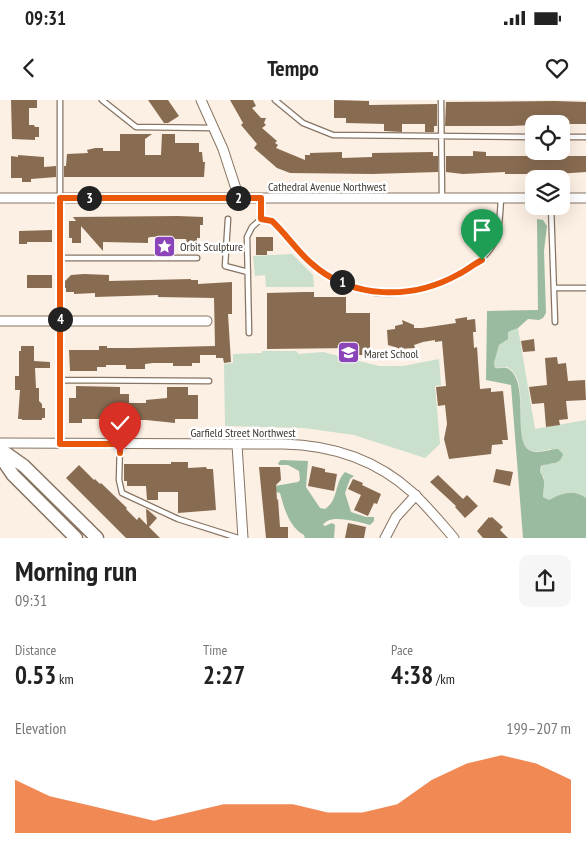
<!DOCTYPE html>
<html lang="en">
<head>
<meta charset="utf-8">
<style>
  body { margin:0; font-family:"PT Sans Narrow",sans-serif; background:#f6f6f6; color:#222; height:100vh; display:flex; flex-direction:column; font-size:19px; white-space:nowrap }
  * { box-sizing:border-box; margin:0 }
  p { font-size:16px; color:#767676 }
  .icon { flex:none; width:28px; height:28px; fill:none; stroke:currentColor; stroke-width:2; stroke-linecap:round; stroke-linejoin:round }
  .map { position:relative; height:438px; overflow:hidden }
  .sheet { display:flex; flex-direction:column; background:#fff; flex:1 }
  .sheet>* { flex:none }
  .fabs { position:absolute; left:525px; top:15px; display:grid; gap:10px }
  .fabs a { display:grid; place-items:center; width:45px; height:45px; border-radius:10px; background:#fff; box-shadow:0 5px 20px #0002; font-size:25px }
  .pin { position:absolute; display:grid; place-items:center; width:42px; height:42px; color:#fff; margin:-51px -21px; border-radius:50% 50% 50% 0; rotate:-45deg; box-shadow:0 0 5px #0007 }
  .pin .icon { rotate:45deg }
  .km { position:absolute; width:25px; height:25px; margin:-12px; border-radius:50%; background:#222; color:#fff; font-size:14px; line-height:25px; text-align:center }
  .round { display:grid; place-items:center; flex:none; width:52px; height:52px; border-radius:10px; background:#f6f6f6 }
  .overview { display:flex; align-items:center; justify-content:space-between; height:85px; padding:0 15px }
  h1 { font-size:28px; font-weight:700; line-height:38px }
  .stats { display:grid; grid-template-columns:repeat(3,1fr); gap:8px; height:85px; padding:5px 15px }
  .stats div { display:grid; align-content:center }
  .stats b { font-size:25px; font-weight:700 }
  .stats small { font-size:14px; font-weight:400 }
  .stats p { font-size:14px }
  .chart { height:140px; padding:10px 15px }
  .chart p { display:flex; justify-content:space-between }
  .chart svg { width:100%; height:90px; margin-top:5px; fill:#ea580c; opacity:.7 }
  .status { display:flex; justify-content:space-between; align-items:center; height:35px; padding:0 25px; background:#fff; direction:ltr }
  .status svg { height:14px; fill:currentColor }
  header { display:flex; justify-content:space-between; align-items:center; height:65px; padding:0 15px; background:#fff; font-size:22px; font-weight:700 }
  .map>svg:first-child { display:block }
</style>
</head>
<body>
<div class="status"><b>09:31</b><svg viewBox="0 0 49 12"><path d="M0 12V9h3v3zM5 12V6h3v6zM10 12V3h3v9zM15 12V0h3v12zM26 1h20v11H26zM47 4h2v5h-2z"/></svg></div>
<header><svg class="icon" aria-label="back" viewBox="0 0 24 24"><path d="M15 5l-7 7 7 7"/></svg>Tempo<svg class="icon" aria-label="heart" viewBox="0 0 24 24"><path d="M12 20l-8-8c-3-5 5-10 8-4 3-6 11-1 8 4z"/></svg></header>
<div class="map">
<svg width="586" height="438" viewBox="0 0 586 438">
  <rect width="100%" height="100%" fill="#fcefe3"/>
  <path fill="#cadfcc" d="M292 154 313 175 314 187H266L265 175 255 176 253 156Z
    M518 228 535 329 586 320V398C575 389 561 393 549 400L543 397 544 377 540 372 542 366 547 363 553 364 551 349C544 350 534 354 528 349 510 337 533 280 507 267L495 268 494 263 499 245 506 240 508 232Z
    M262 251H296L299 254 323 252 379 266H403L439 259 441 285 435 286 440 344 425 358 354 335 304 328 225 326 224 264 233 263V254L262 253Z"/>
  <path fill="#9abb9f" d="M537 119 543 120 547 126 544 151 546 213 543 218 539 220 528 219 518 228 508 232V239L499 245 494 263 495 268C500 269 506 266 510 270 530 286 511 343 531 351 539 354 550 349 558 349L563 354C560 366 551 362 541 366L540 372C547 381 543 387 543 397L549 400C562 393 574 389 586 398V438H523L511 285 486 280 487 211 538 210Z
    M281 360 308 361 306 387 320 408 325 409C339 400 334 383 345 372L354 376 350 379 345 393 351 412 366 417H374V421L370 425C359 422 329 413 323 425L325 426 332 423 335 425 334 438H305L304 435C289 427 284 408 280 393L268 390 269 387 298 382 300 380 299 371 288 365H279L278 363Z"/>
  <path fill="#886c51" d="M11 0H37V8H29V25H34L35 27H39V37H35V40L12 39Z
    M148 0H168L179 16 168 23H164Z
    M230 0H253L256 6 252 8 261 18H266L264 23 266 25 262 28 277 41 275 43 278 45 276 48 305 60V55H310V53L342 52V58L372 57V53L433 52V56H438V72L372 74 290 73 277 68 254 48 257 44 241 25 243 23Z
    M334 0 369 1V5L437 4V26H434V32H425V24H402V32L384 31V24L346 23V18H334Z
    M555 1 586 2V24H570V26H561V24H534V25L510 26H445L446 2Z
    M120 34H152L145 39V55H161L162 34H175V43H199V52H202L203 62H205L204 77H64V66H66L67 54 88 53 87 50 95 48H103V51H120Z
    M473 51 486 52V56H586V72L556 74V72H531V74H505V72L463 74 446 72V56H473Z
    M18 55 44 57V67L56 66V77L31 79V82H22V78H11V56L18 57Z
    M178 116 203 117V125H200V138H197V146H188L186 139H170V136L150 137 148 138V143L103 142V151L81 126V143H72V138H69V121H76L73 117Z
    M52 130V142H27V144H19V131Z
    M256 137H273V151H267V155H256Z
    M84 174 109 175V181L191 179V180H198V184L232 182V214H228L231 262 224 263 223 258H216V255H200V263H192V266H173V263H153L145 264V269H126V265H106V267H97V271H70L69 250H99V246H107V248H132L215 246 214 198 158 197V195L95 197V193L74 194V192H66V188H64V182L71 175Z
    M27 175H52V188H27Z
    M304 192H314V197H346V213H370V255H354V248L267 249V193Z
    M467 217V220L475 219 476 232H473L474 248 477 247 480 289 491 288V292L503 291 508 340H502L503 344 492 345 491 354 449 359 444 339 447 324 445 305 438 306 436 287 446 286 442 241 435 242V240L423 242 414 245 415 248 398 249V248L388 245 387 230 395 229V226L403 224 402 220 414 225V228H422L456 223 455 219Z
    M534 239 535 251 523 252 521 241Z
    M21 246H34V261L50 262V268H35L36 288H39V301L42 304V308H45V318H42V320H22V319H18L20 290H15V276H19V251H21Z
    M557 257 558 264 566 263 568 281 585 280 586 300 566 301 568 319 559 320 560 325 546 327 544 303 532 304 529 287 547 285 545 258Z
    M76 286 120 287V294H129V303H146V300L167 298V287H188V295H198V319H175V323L146 320H127V323L102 322V319H82V323H69V298H76Z
    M171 362H188V368L206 367 207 369H213L216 410 178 413V392H158V400H147L146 386H127V381H124V364H171Z
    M79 365 94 380 95 379 100 384 101 383 127 408 126 409 137 420 139 417 147 425 146 409 148 410 157 418 149 427 160 438H126L66 378Z
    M312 366 325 369V372L337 374 334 391 308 386Z
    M259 367H280L281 380 276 385 277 400 278 399 280 427H288V438H266Z
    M496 369 513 372 510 386 493 382Z
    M438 375 463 399 467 395 478 406 465 418 455 407 456 406 430 382Z
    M353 379 363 383 362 385 381 394 377 404 374 403 368 416 354 410 361 395 348 389Z
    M489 417 490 418 492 417 503 427 500 430 508 438H483L477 431Z
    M348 423 366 427 364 438H345Z"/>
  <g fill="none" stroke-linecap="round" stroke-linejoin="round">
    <defs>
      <path id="service" d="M102 0 136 27 213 28
        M275 0 303 23 333 35 534 37
        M441 0 442 98
        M561 37H586
        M261 98V119
        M551 106 555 222
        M228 119 225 166 248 172
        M60 158H197
        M554 188H586
        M249 233 247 137 252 127 261 119 272 121C291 140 307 166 332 179 346 185 361 191 376 193 411 198 477 176 494 143 500 129 500 113 501 98
        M60 280 209 281
        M60 344V0
        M120 344 119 380 122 393 178 419 238 438"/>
      <path id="minor" d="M201 0 223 49 239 98
        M0 98H534
        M561 98H586
        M0 221H207
        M0 343 283 344C331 345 377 360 413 393 428 407 441 423 454 438
        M237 345 243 438
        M385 438 396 417 416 395"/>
      <path id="secondary" d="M0 349 24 366 97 438
        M0 356 13 375 76 438"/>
    </defs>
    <use href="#service" stroke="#877462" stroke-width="7"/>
    <use href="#minor" stroke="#877462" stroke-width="11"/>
    <use href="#secondary" stroke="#877462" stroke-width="15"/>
    <use href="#service" stroke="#fff" stroke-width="4.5"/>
    <use href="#minor" stroke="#fff" stroke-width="9"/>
    <use href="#secondary" stroke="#fff" stroke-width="12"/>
  </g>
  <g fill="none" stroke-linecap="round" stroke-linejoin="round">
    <defs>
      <path id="route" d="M120 353V344H60V98H261V119L272 121C286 134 297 151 311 163 352 200 413 200 459 174 467 170 474 164 482 160"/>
    </defs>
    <use href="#route" stroke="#fff" stroke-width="10"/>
    <use href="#route" stroke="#ea580c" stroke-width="6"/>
  </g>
  <defs>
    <symbol id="sight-square" viewBox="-11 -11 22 22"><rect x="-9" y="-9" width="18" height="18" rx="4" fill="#8b45b9" stroke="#fff"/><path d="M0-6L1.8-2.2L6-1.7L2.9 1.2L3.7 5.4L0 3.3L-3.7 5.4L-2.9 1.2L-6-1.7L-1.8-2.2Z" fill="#fff"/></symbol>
    <symbol id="school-square" viewBox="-11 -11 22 22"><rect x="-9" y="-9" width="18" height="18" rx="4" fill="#8b45b9" stroke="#fff"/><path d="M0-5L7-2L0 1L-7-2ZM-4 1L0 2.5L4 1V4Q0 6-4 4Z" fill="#fff"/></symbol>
  </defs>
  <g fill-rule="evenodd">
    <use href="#sight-square" x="152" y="134" width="25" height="25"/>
    <use href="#school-square" x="336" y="240" width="25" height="25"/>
  </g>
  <g text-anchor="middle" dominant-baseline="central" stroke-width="5" stroke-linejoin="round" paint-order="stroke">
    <g font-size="12" fill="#3d352d" stroke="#fff">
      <text x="327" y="86">Cathedral Avenue Northwest</text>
      <text x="243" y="332">Garfield Street Northwest</text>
    </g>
    <g font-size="12" fill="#3d352d" stroke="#fff" text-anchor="start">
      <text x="180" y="146">Orbit Sculpture</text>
      <text x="364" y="253">Maret School</text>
    </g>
  </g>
</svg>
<div class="fabs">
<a><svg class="icon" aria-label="locate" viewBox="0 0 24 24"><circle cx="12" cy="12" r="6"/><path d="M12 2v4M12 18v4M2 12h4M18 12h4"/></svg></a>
<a><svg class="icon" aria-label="layers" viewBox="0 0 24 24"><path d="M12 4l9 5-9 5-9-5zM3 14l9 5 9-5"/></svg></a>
</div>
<div class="pin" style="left:482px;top:160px;background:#1e9e55"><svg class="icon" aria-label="arrive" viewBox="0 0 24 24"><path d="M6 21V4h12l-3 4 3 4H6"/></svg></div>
<div class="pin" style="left:120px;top:353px;background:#d93025"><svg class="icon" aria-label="check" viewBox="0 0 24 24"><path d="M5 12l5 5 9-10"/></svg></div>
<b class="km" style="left:342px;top:182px">1</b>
<b class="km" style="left:238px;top:98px">2</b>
<b class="km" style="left:89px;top:98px">3</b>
<b class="km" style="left:60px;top:219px">4</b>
</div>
<section class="sheet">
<div class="overview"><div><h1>Morning run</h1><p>09:31</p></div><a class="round"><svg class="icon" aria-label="share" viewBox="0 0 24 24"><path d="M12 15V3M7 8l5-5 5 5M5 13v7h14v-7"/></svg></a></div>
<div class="stats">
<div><p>Distance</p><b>0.53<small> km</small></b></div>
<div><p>Time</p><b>2:27</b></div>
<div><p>Pace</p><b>4:38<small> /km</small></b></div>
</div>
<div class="chart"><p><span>Elevation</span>199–207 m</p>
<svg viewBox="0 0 160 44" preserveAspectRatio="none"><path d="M0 44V18L10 26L20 30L30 34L40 38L50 34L60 30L70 30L80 30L90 34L100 34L110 30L120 18L130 10L140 6L150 10L160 18V44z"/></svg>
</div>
</section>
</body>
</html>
